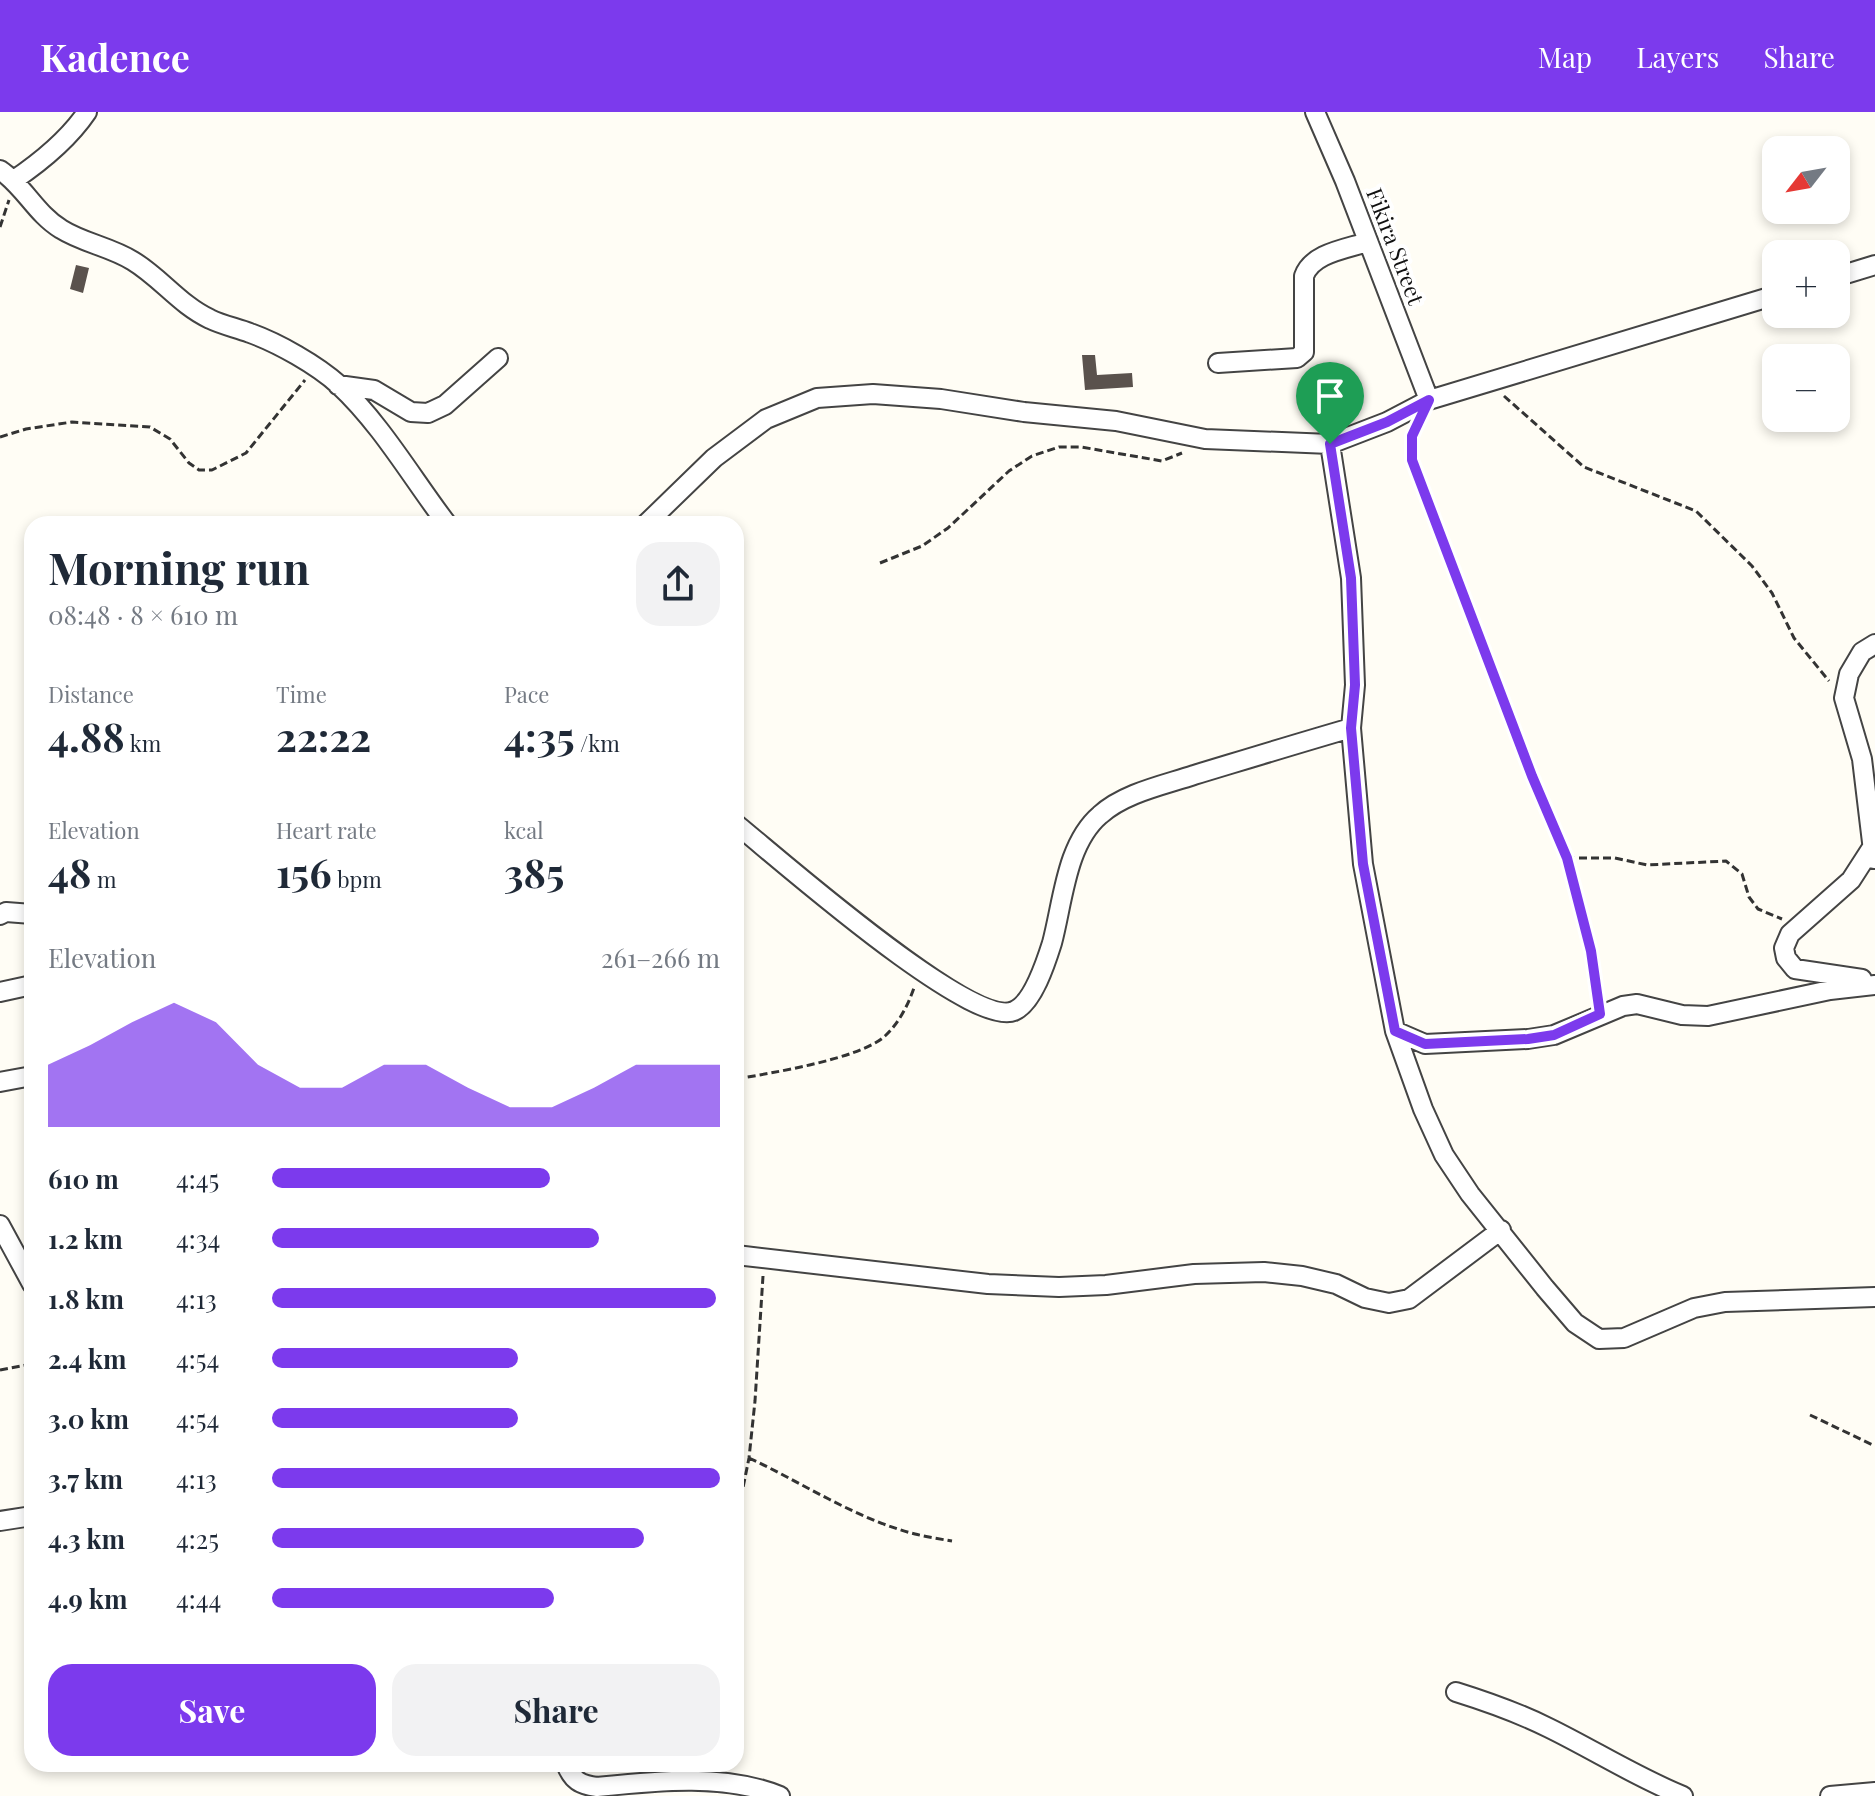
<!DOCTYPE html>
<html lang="en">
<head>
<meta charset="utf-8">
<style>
  body { margin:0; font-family:"Playfair Display",serif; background:#f2f2f3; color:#1f2937; height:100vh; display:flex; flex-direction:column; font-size:30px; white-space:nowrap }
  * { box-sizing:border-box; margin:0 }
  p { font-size:26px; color:#747a83 }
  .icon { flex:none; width:44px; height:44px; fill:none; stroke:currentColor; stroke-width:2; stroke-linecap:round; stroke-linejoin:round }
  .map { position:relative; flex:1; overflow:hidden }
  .drawer { position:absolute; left:24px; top:404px; width:720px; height:1256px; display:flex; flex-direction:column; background:#fff; border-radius:24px; box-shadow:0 4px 12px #0003 }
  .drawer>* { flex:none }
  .needle { width:52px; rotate:239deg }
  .controls { position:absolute; left:1762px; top:24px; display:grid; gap:16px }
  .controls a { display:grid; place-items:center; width:88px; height:88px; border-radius:16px; background:#fff; box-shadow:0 4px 12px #0003; font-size:40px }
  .pin { position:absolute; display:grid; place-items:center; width:68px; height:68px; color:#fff; margin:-82px -34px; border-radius:50% 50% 50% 0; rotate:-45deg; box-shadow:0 0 8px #0007 }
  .pin .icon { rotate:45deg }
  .round { display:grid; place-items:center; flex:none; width:84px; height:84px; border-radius:24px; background:#f2f2f3 }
  .summary { display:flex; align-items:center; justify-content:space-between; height:136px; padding:0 24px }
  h1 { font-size:44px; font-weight:700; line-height:60px }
  .metrics { display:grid; grid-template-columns:repeat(3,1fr); gap:12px; height:136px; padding:8px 24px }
  .metrics div { display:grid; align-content:center }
  .metrics b { font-size:40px; font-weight:700 }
  .metrics small { font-size:22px; font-weight:400 }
  .metrics p { font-size:22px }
  .chart { height:224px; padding:16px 24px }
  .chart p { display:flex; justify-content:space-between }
  .chart svg { width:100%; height:144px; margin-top:8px; fill:#7c3aed; opacity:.7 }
  .button { display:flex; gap:16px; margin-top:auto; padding:16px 24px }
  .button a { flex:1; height:92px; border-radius:24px; background:#7c3aed; color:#fff; font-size:32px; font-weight:700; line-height:92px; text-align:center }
  .button a+a { background:#f2f2f3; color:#1f2937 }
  ul { padding:0 24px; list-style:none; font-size:26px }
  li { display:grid; grid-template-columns:128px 96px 1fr; align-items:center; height:60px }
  li i { height:20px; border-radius:10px; background:#7c3aed }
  header { display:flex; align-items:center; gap:48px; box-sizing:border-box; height:112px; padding:0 40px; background:#7c3aed; color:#fff }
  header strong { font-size:38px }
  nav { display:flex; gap:44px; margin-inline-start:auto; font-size:28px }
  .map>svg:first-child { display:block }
</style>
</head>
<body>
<header>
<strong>Kadence</strong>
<nav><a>Map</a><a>Layers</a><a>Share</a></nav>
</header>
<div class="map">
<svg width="1875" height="1684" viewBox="0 0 1875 1684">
  <rect width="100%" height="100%" fill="#fffdf5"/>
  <path fill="#5a524d" d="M76 153 89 156 83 181 70 177Z
    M1082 243H1095L1097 263 1132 261 1133 275 1085 278Z"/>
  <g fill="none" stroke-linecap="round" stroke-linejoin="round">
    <defs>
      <path id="minor" d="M1315 0 1345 69 1429 288
        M0 58C24 74 36 102 61 117 83 131 111 135 133 149 161 166 180 193 210 207 222 213 237 216 250 221 278 231 317 253 339 273 381 312 412 366 447 412
        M14 68C42 49 68 28 87 0
        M1836 165 1875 153
        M1218 251 1297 246 1304 240V164C1312 141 1346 137 1367 130
        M338 273 374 278 411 300 428 301 445 293 498 246
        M1330 332 1351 466 1355 573 1351 616 1363 752 1395 919 1423 997 1444 1043 1470 1082 1545 1176 1575 1211 1599 1227 1624 1226 1694 1196 1725 1190 1875 1185
        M646 412 714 346 766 307 817 286 873 282 941 287 1024 300 1116 309 1205 327 1330 332 1387 310 1429 288 1776 183
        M736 712C776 744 971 917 1014 899 1033 891 1046 850 1052 831 1063 790 1066 732 1100 703 1124 681 1164 673 1194 663 1247 647 1299 631 1351 616
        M1874 747 1862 647 1844 586 1849 562 1862 540 1875 532
        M0 803 6 800 32 802
        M1862 867 1795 857 1786 846 1784 836 1790 822 1851 768 1871 737
        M0 880 32 873
        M1395 919 1425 932 1528 927 1554 923 1623 894 1637 892 1682 903 1708 904 1830 878 1875 873
        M0 970 32 964
        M0 1113 32 1172
        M736 1143 988 1172 1059 1175 1106 1173 1194 1162 1264 1160 1302 1164 1336 1172 1365 1186 1389 1191 1409 1187 1501 1118
        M0 1409 32 1404
        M1456 1580C1488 1590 1519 1601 1549 1616 1594 1638 1636 1665 1683 1684
        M566 1652C572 1668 580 1673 597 1675 655 1669 724 1661 780 1684
        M1830 1684 1875 1680"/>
    </defs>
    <use href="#minor" stroke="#444" stroke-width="22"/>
    <path stroke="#333" stroke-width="3" stroke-dasharray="8 4" stroke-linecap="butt" d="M0 115 9 88
      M1504 284 1584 355 1696 399 1752 454 1772 481 1794 526 1829 569
      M1415 316 1412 324V348L1532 664 1567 746 1591 839 1597 887
      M0 325 26 317 72 310 150 315 170 327 189 351 199 358H212L246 341 305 268
      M880 451 922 434 948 416 1009 359 1032 344 1059 335H1081L1162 349 1182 341
      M1567 746H1615L1647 753 1726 749 1742 762 1749 785 1758 797 1782 807
      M736 967C771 961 860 947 885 924 899 911 908 893 914 876
      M0 1258 32 1252
      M1810 1303 1875 1334
      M749 1346C803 1371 856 1407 915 1422 927 1425 940 1427 952 1429
      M736 1410 749 1346 755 1289 763 1164"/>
    <use href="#minor" stroke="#fff" stroke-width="18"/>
  </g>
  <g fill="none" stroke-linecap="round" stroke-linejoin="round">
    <defs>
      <path id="route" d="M1429 288 1412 324V348L1532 664 1567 746 1591 839 1600 902 1554 923 1528 927 1425 932 1395 919 1363 752 1351 616 1355 573 1351 466 1330 332 1387 310Z"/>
    </defs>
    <use href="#route" stroke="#fff" stroke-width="16"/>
    <use href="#route" stroke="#7c3aed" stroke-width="10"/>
  </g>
  <g text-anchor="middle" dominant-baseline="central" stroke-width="8" stroke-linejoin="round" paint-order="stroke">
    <g font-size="22" fill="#111" stroke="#fff">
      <text transform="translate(1396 134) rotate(69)">Fikira Street</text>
    </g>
  </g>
</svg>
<div class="controls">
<a><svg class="needle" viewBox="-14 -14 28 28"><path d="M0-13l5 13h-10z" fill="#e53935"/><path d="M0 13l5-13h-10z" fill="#747a83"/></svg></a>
<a>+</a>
<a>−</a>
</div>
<div class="pin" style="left:1330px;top:332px;background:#1e9e55"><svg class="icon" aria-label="arrive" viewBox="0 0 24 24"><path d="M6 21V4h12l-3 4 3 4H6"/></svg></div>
<section class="drawer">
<div class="summary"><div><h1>Morning run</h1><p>08:48 · 8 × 610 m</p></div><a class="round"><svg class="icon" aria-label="share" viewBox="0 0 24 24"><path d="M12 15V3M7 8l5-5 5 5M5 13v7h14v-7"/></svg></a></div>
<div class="metrics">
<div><p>Distance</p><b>4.88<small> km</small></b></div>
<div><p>Time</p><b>22:22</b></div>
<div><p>Pace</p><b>4:35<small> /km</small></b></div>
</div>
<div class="metrics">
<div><p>Elevation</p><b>48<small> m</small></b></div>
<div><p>Heart rate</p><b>156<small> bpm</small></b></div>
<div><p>kcal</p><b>385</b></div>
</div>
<div class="chart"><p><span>Elevation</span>261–266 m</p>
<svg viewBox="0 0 160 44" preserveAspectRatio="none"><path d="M0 44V25L10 19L20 12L30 6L40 12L50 25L60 32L70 32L80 25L90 25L100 32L110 38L120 38L130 32L140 25L150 25L160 25V44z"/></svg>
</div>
<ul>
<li><b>610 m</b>4:45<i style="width:62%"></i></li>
<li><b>1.2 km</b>4:34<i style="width:73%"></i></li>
<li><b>1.8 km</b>4:13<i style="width:99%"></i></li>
<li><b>2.4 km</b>4:54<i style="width:55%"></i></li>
<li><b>3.0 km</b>4:54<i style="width:55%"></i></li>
<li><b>3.7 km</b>4:13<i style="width:100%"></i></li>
<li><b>4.3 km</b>4:25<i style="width:83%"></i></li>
<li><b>4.9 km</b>4:44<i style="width:63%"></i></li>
</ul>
<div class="button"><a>Save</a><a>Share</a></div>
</section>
</div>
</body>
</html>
